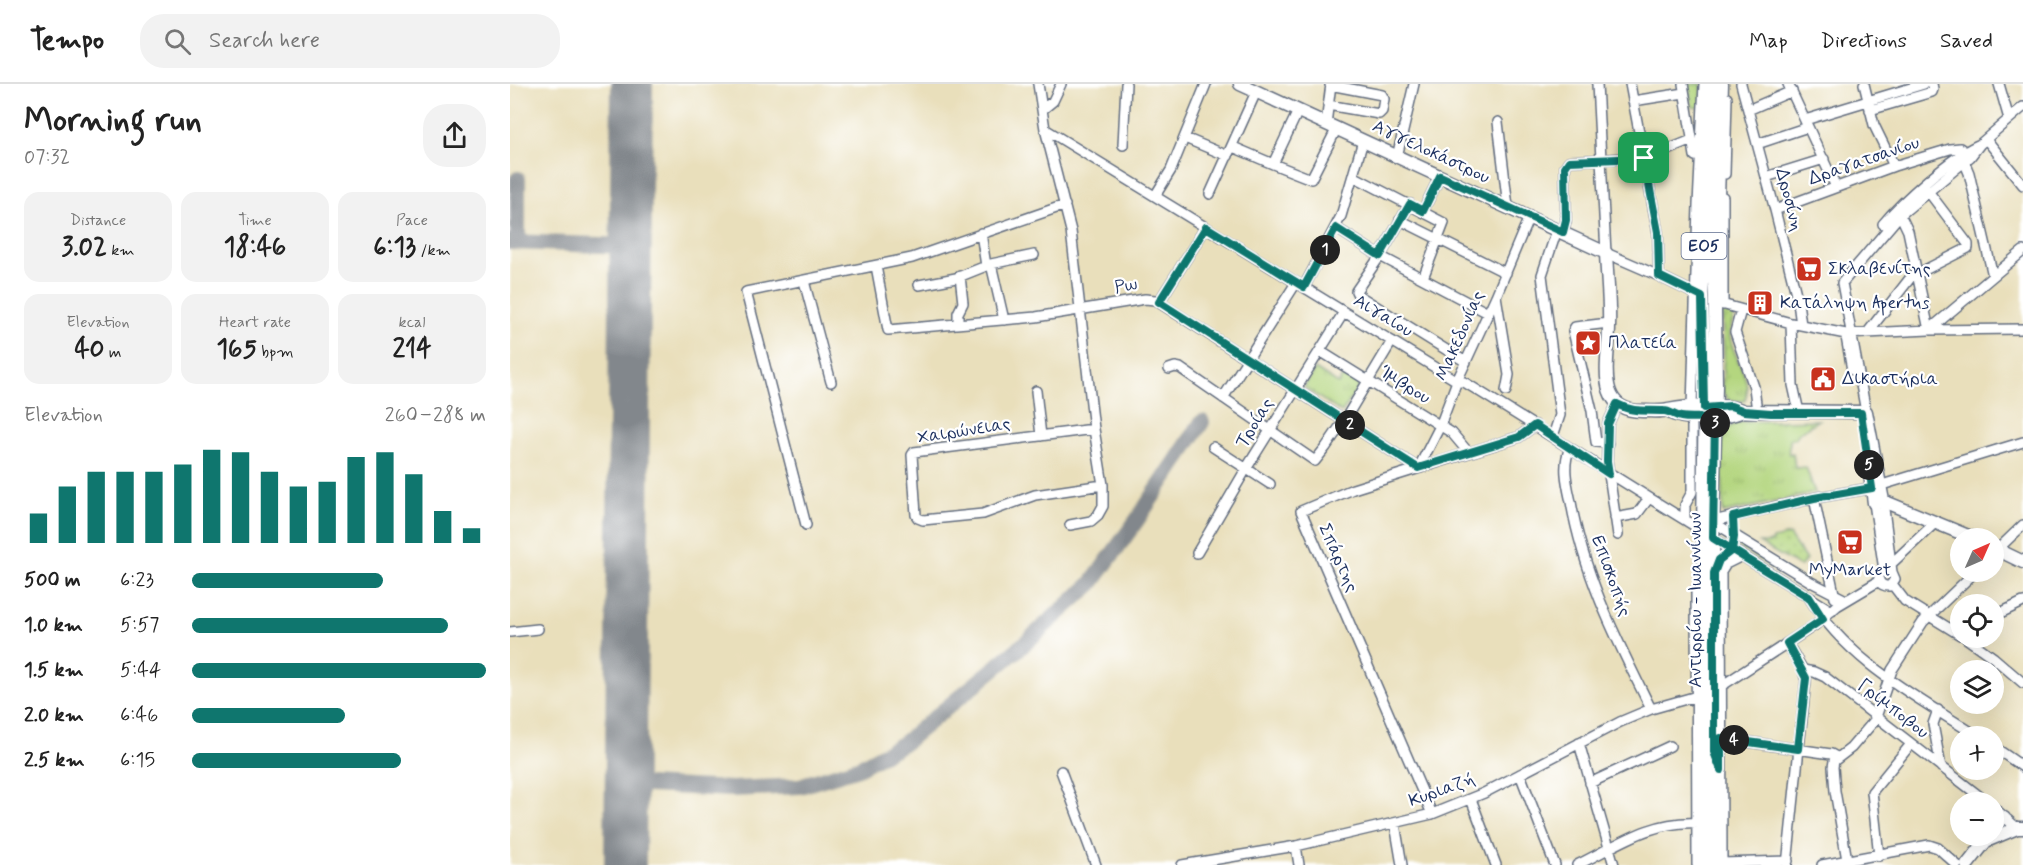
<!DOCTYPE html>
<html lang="en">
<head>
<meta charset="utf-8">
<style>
  body { margin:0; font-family:Mynerve,sans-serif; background:#f2f2f2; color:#222; height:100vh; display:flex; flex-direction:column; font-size:22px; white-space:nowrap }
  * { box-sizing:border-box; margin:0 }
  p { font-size:20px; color:#767676 }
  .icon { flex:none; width:33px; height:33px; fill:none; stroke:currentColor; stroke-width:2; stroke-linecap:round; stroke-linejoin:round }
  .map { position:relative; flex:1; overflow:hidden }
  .panel { display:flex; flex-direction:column; background:#fff; width:510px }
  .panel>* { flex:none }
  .needle { width:39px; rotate:45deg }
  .buttons { position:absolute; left:1440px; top:444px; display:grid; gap:12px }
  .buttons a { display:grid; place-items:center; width:54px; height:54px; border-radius:50%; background:#fff; box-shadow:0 6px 24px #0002; font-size:30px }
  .pin { position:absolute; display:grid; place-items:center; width:51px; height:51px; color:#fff; margin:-26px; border-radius:12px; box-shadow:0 3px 9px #0006 }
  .km { position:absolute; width:30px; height:30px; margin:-15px; border-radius:50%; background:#222; color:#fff; font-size:16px; line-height:30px; text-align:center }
  .round { display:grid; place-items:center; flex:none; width:63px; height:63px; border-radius:24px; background:#f2f2f2 }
  .overview { display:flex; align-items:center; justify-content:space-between; height:102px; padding:0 24px }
  h1 { font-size:33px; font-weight:700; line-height:45px }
  .metrics { display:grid; grid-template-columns:repeat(3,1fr); gap:9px; height:102px; padding:6px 24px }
  .metrics div { display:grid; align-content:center; border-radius:15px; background:#f2f2f2; text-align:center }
  .metrics b { font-size:26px; font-weight:700 }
  .metrics small { font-size:16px; font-weight:400 }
  .metrics p { font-size:16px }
  .chart { height:168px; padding:12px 24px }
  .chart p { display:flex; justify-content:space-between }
  .chart svg { width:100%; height:108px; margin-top:6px; stroke:#0f766e; stroke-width:6 }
  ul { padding:0 24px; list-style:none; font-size:20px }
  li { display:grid; grid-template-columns:96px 72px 1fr; align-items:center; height:45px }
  li i { height:15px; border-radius:8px; background:#0f766e }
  header { display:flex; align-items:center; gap:36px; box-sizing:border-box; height:84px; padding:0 30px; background:#fff; border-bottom:2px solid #e0e0e0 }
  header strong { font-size:28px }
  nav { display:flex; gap:33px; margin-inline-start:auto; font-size:21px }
  .search { width:420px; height:54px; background:#f2f2f2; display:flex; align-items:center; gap:15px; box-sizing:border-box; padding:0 21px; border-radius:24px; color:#767676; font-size:22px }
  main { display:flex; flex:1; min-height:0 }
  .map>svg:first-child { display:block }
</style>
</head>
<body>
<header>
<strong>Tempo</strong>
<div class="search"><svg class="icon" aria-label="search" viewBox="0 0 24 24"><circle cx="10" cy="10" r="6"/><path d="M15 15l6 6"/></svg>Search here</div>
<nav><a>Map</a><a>Directions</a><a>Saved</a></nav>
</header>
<main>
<section class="panel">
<div class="overview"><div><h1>Morning run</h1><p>07:32</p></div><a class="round"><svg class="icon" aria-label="share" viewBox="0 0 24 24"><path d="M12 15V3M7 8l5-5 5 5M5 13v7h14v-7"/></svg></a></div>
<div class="metrics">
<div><p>Distance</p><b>3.02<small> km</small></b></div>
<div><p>Time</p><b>18:46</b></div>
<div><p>Pace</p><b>6:13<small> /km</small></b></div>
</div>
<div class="metrics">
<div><p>Elevation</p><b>40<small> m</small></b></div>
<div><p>Heart rate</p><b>165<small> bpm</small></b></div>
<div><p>kcal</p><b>214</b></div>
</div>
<div class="chart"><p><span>Elevation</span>260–288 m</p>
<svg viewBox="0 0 160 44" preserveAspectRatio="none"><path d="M5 44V32M15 44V21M25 44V15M35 44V15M45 44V15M55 44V12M65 44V6M75 44V7M85 44V15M95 44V21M105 44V19M115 44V9M125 44V7M135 44V16M145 44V31M155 44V38"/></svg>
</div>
<ul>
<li><b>500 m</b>6:23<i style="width:65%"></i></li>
<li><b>1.0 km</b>5:57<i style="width:87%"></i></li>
<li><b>1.5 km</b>5:44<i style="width:100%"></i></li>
<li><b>2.0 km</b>6:46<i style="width:52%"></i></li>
<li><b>2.5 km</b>6:15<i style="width:71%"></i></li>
</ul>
</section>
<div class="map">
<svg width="1513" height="781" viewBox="0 0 1513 781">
  <defs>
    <pattern id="grass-dots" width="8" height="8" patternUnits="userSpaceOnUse" patternTransform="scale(1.5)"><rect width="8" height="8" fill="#b4d67f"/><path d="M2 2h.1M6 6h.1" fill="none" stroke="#9ab870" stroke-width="1.8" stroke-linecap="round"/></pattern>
    <pattern id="park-tufts" width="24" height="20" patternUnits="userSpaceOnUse" patternTransform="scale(1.5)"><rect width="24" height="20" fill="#b4d67f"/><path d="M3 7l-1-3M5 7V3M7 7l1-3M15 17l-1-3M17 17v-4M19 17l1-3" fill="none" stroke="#9ab870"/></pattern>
  </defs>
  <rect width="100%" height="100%" fill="#fff"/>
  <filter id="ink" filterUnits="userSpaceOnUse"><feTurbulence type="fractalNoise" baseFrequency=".0167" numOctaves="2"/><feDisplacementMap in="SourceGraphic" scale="12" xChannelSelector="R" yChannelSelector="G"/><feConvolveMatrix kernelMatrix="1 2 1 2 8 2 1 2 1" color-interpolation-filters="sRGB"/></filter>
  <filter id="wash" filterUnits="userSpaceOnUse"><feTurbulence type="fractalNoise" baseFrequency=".008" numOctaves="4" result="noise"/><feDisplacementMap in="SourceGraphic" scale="24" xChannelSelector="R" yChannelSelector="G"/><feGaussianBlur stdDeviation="1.35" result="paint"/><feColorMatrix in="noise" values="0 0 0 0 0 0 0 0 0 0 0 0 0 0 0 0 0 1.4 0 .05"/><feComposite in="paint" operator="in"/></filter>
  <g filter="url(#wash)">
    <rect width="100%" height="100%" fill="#e9dfbb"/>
    <path fill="url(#grass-dots)" stroke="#68826e" stroke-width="1.5" d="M1279 451 1296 476 1290 483 1249 459H1259L1263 457V455Z
      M1229 459 1319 511 1320 517 1231 465Z"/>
    <path fill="url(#park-tufts)" stroke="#68826e" stroke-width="1.5" d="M1178 0H1192L1191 24 1182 23Z
      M1212 225 1225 229C1223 236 1219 245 1220 253 1222 272 1245 298 1234 317L1219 316 1212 307 1214 271Z
      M805 285 828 300 835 289 851 299 832 329 794 303Z
      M1309 336 1291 347 1284 355H1280C1281 361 1277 365 1279 370L1283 369 1285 384 1296 383 1305 409 1213 429 1212 360C1214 348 1218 341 1230 338Z"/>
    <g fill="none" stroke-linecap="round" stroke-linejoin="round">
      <path stroke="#82878c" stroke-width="16" d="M0 158 121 162
        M8 158V95
        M116 700 222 705 290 702 348 684 394 659 513 561 581 500 627 436 692 338"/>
      <path stroke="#82878c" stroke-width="42" d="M115 781 122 0"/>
    </g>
  </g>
  <g filter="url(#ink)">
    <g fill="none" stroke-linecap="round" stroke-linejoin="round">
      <defs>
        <path id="minor" d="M528 0 535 45 561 147 584 345 593 401V422L588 431 581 437 560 441
          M1087 0 1096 169 1149 192 1188 211
          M1120 0 1148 149 1149 192
          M1173 0 1185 72 1192 74
          M1231 0 1265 126 1288 218 1291 241
          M1278 0 1326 103
          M1354 0 1364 41 1384 82
          M1489 0 1499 35
          M1123 17 1174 9
          M818 21 869 30 872 27 874 15 872 11 820 1
          M532 26 543 17 551 0
          M1238 26 1282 7
          M1360 26 1422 8 1423 5 1422 0
          M1295 36 1414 0
          M988 38 998 123
          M816 40 821 0
          M535 45 947 297 954 298C1034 347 1112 398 1193 447
          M675 54 718 72
          M1476 55 1513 101
          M1247 60 1298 43
          M613 61 616 0
          M723 63 763 80 788 27
          M887 73 904 0
          M1454 77 1459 89 1483 192
          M763 80 801 95 827 44
          M1215 90 1217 14
          M843 92 934 139 913 194
          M1256 93 1314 75
          M700 110 746 8
          M645 112 661 86 696 0
          M900 120 870 172 846 207 848 211 956 278
          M1265 126 1384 82 1440 65 1450 64 1454 67
          M1388 126 1398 147 1419 246 1513 167
          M913 127 930 92
          M890 136 996 189
          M1373 140C1393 116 1440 74 1468 61
          M826 144 870 172 978 229
          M1053 148 1056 137 1055 83 1059 77 1140 73 1182 56
          M471 149 476 182
          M481 180 494 236
          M366 182 378 246 526 233 635 215 645 216 908 384
          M294 197 321 298
          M409 201 446 194 481 180 524 171
          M794 203 831 132 853 57
          M986 212 999 291 996 307
          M649 218 696 143
          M1204 218 1281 239 1336 250 1419 246 1513 245
          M1213 221V113
          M1231 226 1225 248 1244 303 1247 328
          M448 239V229L453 219 450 192
          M1281 239 1283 301 1289 328
          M1358 248 1401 193 1458 164V160L1418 107
          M1336 253 1342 286
          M810 267 942 349 958 368
          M659 285 665 283 670 284 805 377 816 363 837 332 882 257
          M526 307 531 352
          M713 314 786 199
          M1107 320 1098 340 1097 377 1108 451
          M1182 323 1188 121 1194 0
          M1356 328 1332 199 1389 132 1460 73 1470 60 1513 23
          M584 345 404 368 402 371 406 431 408 434 413 436 473 430 525 411 593 401
          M1043 352 1050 331 1032 191 1047 146
          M1098 359 1086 358 1082 327 1063 247 1065 243 1099 239
          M703 363 760 400
          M1060 364C1052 381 1057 400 1061 418 1074 493 1108 558 1141 625
          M909 383 930 342 947 297 986 212 1019 133
          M1304 414 1325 514
          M1373 417 1382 488 1385 495 1380 502C1368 503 1365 492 1374 486L1382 488
          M1364 419 1374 486
          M1105 434 1127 430 1139 414
          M1175 436V421L1182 408V334
          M1203 437 1304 414 1362 404 1513 358
          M1203 438 1301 498 1336 516
          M296 441 236 208 402 174 555 121
          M1203 454 1322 527
          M1485 468 1513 441
          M687 469 736 385 834 228
          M1381 480 1426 438
          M1382 500 1395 517 1450 551
          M1299 513C1338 578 1406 612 1467 652
          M1484 532 1513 518
          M0 548 28 545
          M1456 554 1484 574 1513 599
          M1293 586 1304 588 1315 593 1477 718
          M1211 601 1216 599 1305 541 1327 522 1369 497
          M1428 626 1423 640 1431 683
          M1211 654 1321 670 1328 674
          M1069 659 1104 781
          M1484 663 1513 683
          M551 687 586 781
          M1010 690 1045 781
          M1080 699 1160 662
          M961 715 986 781
          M1484 724 1507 744
          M922 730 791 427 843 405 1009 353 1025 341
          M885 740 892 781
          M1484 747 1495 733
          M786 762 789 781
          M1369 772 1362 708 1401 660
          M1337 776 1325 707 1323 683 1324 677 1341 664 1365 636 1382 586 1413 538 1465 488
          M1212 779 1278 777
          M672 781 786 762 922 730 974 709 1110 638 1141 625 1187 612
          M1067 781C1108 761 1141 736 1188 739
          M1187 781 1186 505 1193 495
          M1212 781 1211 488 1216 480 1232 472
          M1277 781 1296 596 1293 586 1277 559
          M1312 781 1419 761 1428 764 1447 781"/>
        <path id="major" d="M730 0 1096 169C1097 194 1100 218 1099 243 1099 276 1083 329 1135 327 1143 327 1151 328 1158 326 1178 322 1217 319 1234 327
          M1157 327C1175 338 1214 335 1234 327L1356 328 1373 417
          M1360 390 1364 419 1373 417 1463 454
          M1484 464 1513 478
          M1205 485 1209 476 1222 466
          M1196 781 1193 447 1195 303 1192 213 1201 0
          M1205 781 1203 438 1206 301 1204 153 1208 112 1212 0
          M1457 781 1476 757 1507 744H1513"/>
      </defs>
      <use href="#minor" stroke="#636d7f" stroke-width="12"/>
      <use href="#major" stroke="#636d7f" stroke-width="15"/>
      <use href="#minor" stroke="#fff" stroke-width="9"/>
      <use href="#major" stroke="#fff" stroke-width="12"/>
    </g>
  </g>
  <g fill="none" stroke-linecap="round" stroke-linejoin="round" filter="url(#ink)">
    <defs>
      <path id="route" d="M1134 74 1059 77 1055 83 1056 136 1053 148 930 92 913 127 900 120 870 172 826 144 794 203 696 143 649 218 908 384 1009 353 1025 341 1099 390 1097 377 1098 340 1107 320C1123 329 1136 326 1154 327 1160 327 1165 332 1171 333 1182 335 1194 333 1205 333L1203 454 1232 472 1299 513 1313 535 1277 559 1296 594 1288 665 1211 654V686L1204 668V489L1209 476 1222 466 1224 453 1223 433 1304 414 1362 404 1351 329H1261L1234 327 1221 322 1194 324 1192 213 1149 192 1148 148 1134 74"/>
    </defs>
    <use href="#route" stroke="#fff" stroke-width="12"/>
    <use href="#route" stroke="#0f766e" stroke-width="8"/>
  </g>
  <defs>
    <symbol id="supermarket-square" viewBox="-11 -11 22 22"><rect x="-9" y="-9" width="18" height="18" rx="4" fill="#c8321e" stroke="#fff"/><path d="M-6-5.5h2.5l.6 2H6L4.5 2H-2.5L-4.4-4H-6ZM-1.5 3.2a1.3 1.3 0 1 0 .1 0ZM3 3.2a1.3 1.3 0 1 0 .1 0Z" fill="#fff"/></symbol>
    <symbol id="building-square" viewBox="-11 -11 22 22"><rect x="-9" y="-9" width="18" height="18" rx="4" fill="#c8321e" stroke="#fff"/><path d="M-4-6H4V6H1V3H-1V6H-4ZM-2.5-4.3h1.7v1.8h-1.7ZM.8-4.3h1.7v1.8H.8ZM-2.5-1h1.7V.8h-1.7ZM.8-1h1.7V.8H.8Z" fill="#fff"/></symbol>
    <symbol id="sight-square" viewBox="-11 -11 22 22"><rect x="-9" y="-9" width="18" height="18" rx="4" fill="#c8321e" stroke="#fff"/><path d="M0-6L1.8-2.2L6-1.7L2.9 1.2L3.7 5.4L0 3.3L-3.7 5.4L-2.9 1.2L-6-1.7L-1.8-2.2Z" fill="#fff"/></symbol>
    <symbol id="civic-square" viewBox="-11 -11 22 22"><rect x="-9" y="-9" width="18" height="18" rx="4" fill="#c8321e" stroke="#fff"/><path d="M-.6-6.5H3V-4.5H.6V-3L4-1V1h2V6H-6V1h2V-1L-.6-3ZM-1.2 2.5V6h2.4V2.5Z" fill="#fff"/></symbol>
  </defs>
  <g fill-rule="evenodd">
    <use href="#supermarket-square" x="1284" y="170" width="30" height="30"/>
    <use href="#building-square" x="1235" y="204" width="30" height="30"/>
    <use href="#sight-square" x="1063" y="244" width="30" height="30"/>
    <use href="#civic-square" x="1298" y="280" width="30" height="30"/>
    <use href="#supermarket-square" x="1325" y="443" width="30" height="30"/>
  </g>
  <g text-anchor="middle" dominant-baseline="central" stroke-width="4.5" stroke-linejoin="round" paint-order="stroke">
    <rect fill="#fff" stroke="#5f6d8e" stroke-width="1.5" x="1171.5" y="149" width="45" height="26" rx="4.5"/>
    <g font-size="16" font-weight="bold" fill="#1b2f5e">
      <text x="1194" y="162">ΕΟ5</text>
    </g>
    <g font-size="18" fill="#1b2f5e" stroke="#fff">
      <text transform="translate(921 68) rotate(25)">Αγγελοκάστρου</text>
      <text transform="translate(1354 77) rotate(-19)">Δραγατσανίου</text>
      <text transform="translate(1279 116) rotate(76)">Δροσίνη</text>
      <text transform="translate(616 202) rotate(-10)">Ρω</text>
      <text transform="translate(873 232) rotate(31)">Αιγαίου</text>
      <text transform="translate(950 252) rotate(-66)">Μακεδονίας</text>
      <text transform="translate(895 301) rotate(32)">Ίμβρου</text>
      <text transform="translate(745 339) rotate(-58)">Τροίας</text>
      <text transform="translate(454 347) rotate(-9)">Χαιρώνειας</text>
      <text transform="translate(828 474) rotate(66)">Σπάρτης</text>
      <text transform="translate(1101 492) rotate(70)">Επισκοπής</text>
      <text transform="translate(1186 516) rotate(-90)">Αντιρρίου - Ιωαννίνων</text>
      <text transform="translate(1383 625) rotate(38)">Γρίμποβου</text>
      <text transform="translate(932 706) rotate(-20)">Κυριαζή</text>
    </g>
    <g font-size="18" fill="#1b2f5e" stroke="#fff" text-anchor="start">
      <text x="1318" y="185">Σκλαβενίτης</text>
      <text x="1270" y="219">Κατάληψη Apertus</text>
      <text x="1098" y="259">Πλατεία</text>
      <text x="1332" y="295">Δικαστήρια</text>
      <text x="1340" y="486" text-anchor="middle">MyMarket</text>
    </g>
  </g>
</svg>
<div class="buttons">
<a><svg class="needle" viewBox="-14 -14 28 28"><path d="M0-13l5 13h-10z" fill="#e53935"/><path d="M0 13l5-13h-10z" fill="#767676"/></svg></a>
<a><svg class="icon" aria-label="locate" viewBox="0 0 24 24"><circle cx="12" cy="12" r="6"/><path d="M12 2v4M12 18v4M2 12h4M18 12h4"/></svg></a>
<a><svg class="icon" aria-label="layers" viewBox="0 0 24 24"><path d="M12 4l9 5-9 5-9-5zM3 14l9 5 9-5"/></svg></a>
<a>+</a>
<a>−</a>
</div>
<div class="pin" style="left:1134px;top:74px;background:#1e9e55"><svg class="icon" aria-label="arrive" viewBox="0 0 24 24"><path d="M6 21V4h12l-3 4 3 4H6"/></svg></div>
<b class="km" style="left:815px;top:166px">1</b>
<b class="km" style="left:840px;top:341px">2</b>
<b class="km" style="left:1205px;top:339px">3</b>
<b class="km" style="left:1224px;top:656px">4</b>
<b class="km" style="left:1359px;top:381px">5</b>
</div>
</main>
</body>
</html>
